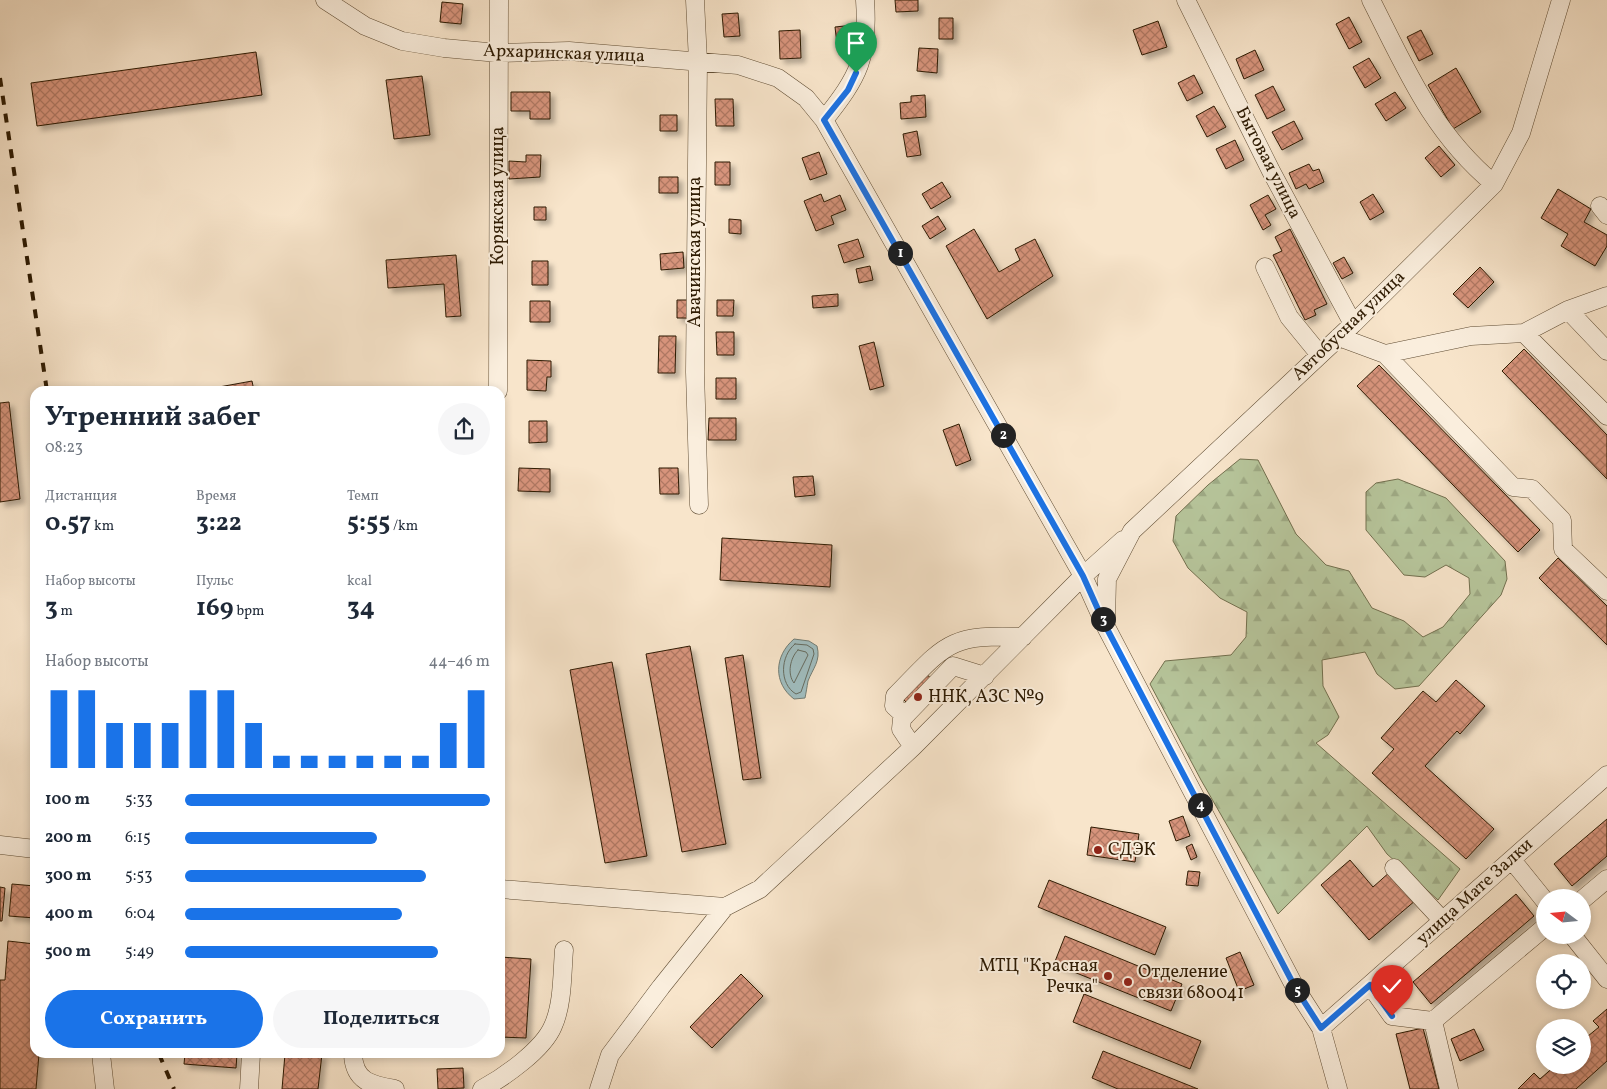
<!DOCTYPE html>
<html lang="ru">
<head>
<meta charset="utf-8">
<style>
  body { margin:0; font-family:Vollkorn,serif; background:#f6f6f7; color:#1f2937; height:100vh; display:flex; flex-direction:column; font-size:19px; white-space:nowrap }
  * { box-sizing:border-box; margin:0 }
  p { font-size:16px; color:#747a83 }
  .icon { flex:none; width:28px; height:28px; fill:none; stroke:currentColor; stroke-width:2; stroke-linecap:round; stroke-linejoin:round }
  .map { position:relative; flex:1; overflow:hidden }
  .details { position:absolute; left:30px; top:386px; width:475px; height:672px; display:flex; flex-direction:column; background:#fff; border-radius:15px; box-shadow:0 2px 8px #0003 }
  .details>* { flex:none }
  .needle { width:32px; rotate:286deg }
  .fabs { position:absolute; left:1536px; top:889px; display:grid; gap:10px }
  .fabs a { display:grid; place-items:center; width:55px; height:55px; border-radius:50%; background:#fff; box-shadow:0 2px 8px #0003; font-size:25px }
  .pin { position:absolute; display:grid; place-items:center; width:42px; height:42px; color:#fff; margin:-51px -21px; border-radius:50% 50% 50% 0; rotate:-45deg; box-shadow:0 0 5px #0007 }
  .pin .icon { rotate:45deg }
  .km { position:absolute; width:25px; height:25px; margin:-12px; border-radius:50%; background:#222; color:#fff; font-size:14px; line-height:25px; text-align:center }
  .round { display:grid; place-items:center; flex:none; width:52px; height:52px; border-radius:26px; background:#f6f6f7 }
  .headline { display:flex; align-items:center; justify-content:space-between; height:85px; padding:0 15px }
  h1 { font-size:28px; font-weight:700; line-height:38px }
  .figures { display:grid; grid-template-columns:repeat(3,1fr); gap:8px; height:85px; padding:5px 15px }
  .figures div { display:grid; align-content:center }
  .figures b { font-size:25px; font-weight:700 }
  .figures small { font-size:14px; font-weight:400 }
  .figures p { font-size:14px }
  .chart { height:140px; padding:10px 15px }
  .chart p { display:flex; justify-content:space-between }
  .chart svg { width:100%; height:90px; margin-top:5px; stroke:#1a73e8; stroke-width:6 }
  .cta { display:flex; gap:10px; margin-top:auto; padding:10px 15px }
  .cta a { flex:1; height:58px; border-radius:30px; background:#1a73e8; color:#fff; font-size:20px; font-weight:700; line-height:58px; text-align:center }
  .cta a+a { background:#f6f6f7; color:#1f2937 }
  ul { padding:0 15px; list-style:none; font-size:16px }
  li { display:grid; grid-template-columns:80px 60px 1fr; align-items:center; height:38px }
  li i { height:12px; border-radius:6px; background:#1a73e8 }
  .map>svg:first-child { display:block }
</style>
</head>
<body>
<div class="map">
<svg width="1607" height="1089" viewBox="0 0 1607 1089">
  <defs>
    <pattern id="forest-firs" width="22" height="20" patternUnits="userSpaceOnUse" patternTransform="scale(1.25)"><rect width="22" height="20" fill="#b7c69c"/><path d="M5 1l3.5 6h-7zM16 11l3.5 6h-7z" fill="#9eaa85"/></pattern>
    <pattern id="building-cross-hatch" width="8" height="8" patternUnits="userSpaceOnUse" patternTransform="scale(1.25)"><rect width="8" height="8" fill="#d7947b"/><path d="M0 0l8 8M0 8l8-8" fill="none" stroke="#af7863"/></pattern>
    <filter id="shadow"><feDropShadow dx="4.5" dy="4.5" stdDeviation="2.5" flood-color="#0004"/></filter>
  </defs>
  <rect width="100%" height="100%" fill="#f8e5cb"/>
  <filter id="stains"><feTurbulence type="fractalNoise" baseFrequency=".004" numOctaves="4"/><feColorMatrix values="0 0 0 0 .2 0 0 0 0 .09 0 0 0 0 .02 0 0 0 .5 -.17"/></filter>
  <radialGradient id="worn" r=".72"><stop offset=".6" stop-color="#630" stop-opacity="0"/><stop offset="1" stop-color="#630" stop-opacity=".3"/></radialGradient>
  <path fill="url(#forest-firs)" stroke="#72704f" d="M1240 459 1258 460 1296 534 1326 565 1349 571 1372 608 1404 621 1423 637 1443 627 1470 594 1469 578 1446 565 1425 577 1404 575 1366 530V492L1376 483 1398 479 1446 498 1505 561 1507 579 1501 595 1419 686 1395 689 1377 674 1365 652 1322 660 1323 686 1339 717 1328 735 1316 743 1460 869 1438 900 1387 854 1367 826 1278 914 1201 780 1150 684 1165 661 1231 655 1246 637 1247 612 1220 598 1188 568 1173 541 1176 516 1208 485Z"/>
  <path fill="#a0bdbf" stroke="#727c73" d="M794 639 809 641 817 646C821 661 813 668 808 681 807 687 806 693 805 698L794 699C773 683 774 656 794 639Z"/>
  <g fill="none" stroke-linecap="round" stroke-linejoin="round">
    <path stroke="#666c60" stroke-width="1" d="M795 644 807 645 813 649 814 654 801 692 796 694C779 684 780 656 795 644Z
      M798 650 806 652 808 655 794 683C787 674 790 658 798 650Z"/>
  </g>
  <path fill="url(#building-cross-hatch)" stroke="#2d1a02" filter="url(#shadow)" d="M895 0H918V11L896 12Z
    M442 2 463 4 461 24 440 22Z
    M738 13 740 36 724 37 722 14Z
    M1349 17 1362 42 1349 49 1336 24Z
    M939 18H953V39H939Z
    M1158 21 1167 47 1142 55 1133 30Z
    M854 25 856 42 837 44 835 27Z
    M800 30 801 58 780 59 779 31Z
    M1421 30 1433 54 1419 61 1407 37Z
    M919 48 938 49 937 73 917 71Z
    M1255 50 1264 70 1244 79 1236 59Z
    M256 52 262 95 37 126 31 83Z
    M1369 58 1381 78 1365 88 1353 67Z
    M1456 68 1481 112 1453 129 1428 85Z
    M1194 75 1203 93 1187 101 1178 83Z
    M422 76 430 135 394 139 386 80Z
    M1273 86 1285 110 1267 119 1255 95Z
    M511 92H550V119H530V111H511Z
    M1395 92 1406 108 1386 121 1375 104Z
    M925 95 926 117 901 119 900 103 911 102V96Z
    M715 99H733L734 126H716Z
    M1214 106 1226 127 1207 137 1196 116Z
    M660 115H677V131H660Z
    M1294 121 1303 139 1282 150 1272 132Z
    M917 131 921 155 907 157 903 134Z
    M1235 140 1244 160 1226 169 1216 149Z
    M1439 146 1455 165 1441 177 1425 158Z
    M819 152 827 174 810 180 802 158Z
    M526 155H541L540 177 509 179V161L526 162Z
    M715 162H730V185H715Z
    M1309 164 1313 171 1319 169 1324 182 1309 189 1306 184 1296 189 1289 173Z
    M659 177H678V193H659Z
    M942 182 951 197 931 209 922 194Z
    M1558 189 1591 209 1584 222 1607 235V246L1595 266 1561 246 1568 234 1541 218Z
    M821 194 824 202 840 195 846 210 831 216 834 224 816 231 804 201Z
    M1373 194 1384 212 1370 220 1360 202Z
    M1268 195 1276 209 1265 215 1271 225 1263 230 1250 205Z
    M534 207H546V220H534Z
    M938 216 946 229 930 239 922 226Z
    M729 219 741 220V234L729 233Z
    M974 229 999 272 1020 260 1015 249 1035 239 1053 276 987 319 946 246Z
    M1290 229 1327 304 1314 310 1316 315 1305 320 1273 255 1282 251 1275 237Z
    M858 239 864 257 844 263 838 245Z
    M683 252 684 268 661 270 660 254Z
    M456 255 461 316 446 317 444 284 388 288 386 260Z
    M1344 257 1353 273 1342 279 1333 263Z
    M532 261H548V285H532Z
    M870 266 873 280 859 283 856 269Z
    M1480 267 1494 282 1468 308 1453 294Z
    M838 294V306L813 308 812 296Z
    M677 300H688V318H677Z
    M717 300H734L733 316H717Z
    M530 301H550V322H530Z
    M716 332H734V355H717Z
    M659 336H676L675 373H658Z
    M874 342 884 386 870 390 859 346Z
    M1524 349 1607 435V479L1502 371Z
    M527 360 551 361V377H547L546 391 527 390Z
    M1379 365 1540 530 1518 552 1357 386Z
    M716 378H736V399H716Z
    M252 381 254 391H208V389Z
    M9 402 20 499 0 502V403Z
    M709 418H736V440H708Z
    M529 421H547V442L529 443Z
    M959 424 971 460 956 466 943 430Z
    M519 468 550 469V492L518 491Z
    M659 468H678L679 494H660Z
    M813 476 815 495 795 497 793 477Z
    M722 538 832 545 830 587 720 580Z
    M1558 558 1607 606V645L1539 578Z
    M690 646 726 844 682 852 646 654Z
    M743 655 761 778 743 780 725 658Z
    M612 662 647 856 605 863 570 670Z
    M924 672 935 682 911 707 900 696Z
    M1456 680 1485 706 1460 734 1457 731 1425 766 1494 829 1466 859 1372 773 1394 749 1381 738 1423 691 1436 702Z
    M1183 816 1190 836 1176 841 1169 821Z
    M1607 819V856L1572 886 1554 864Z
    M1091 827 1139 834 1135 862 1087 855Z
    M1192 844 1197 857 1191 860 1186 847Z
    M1350 860 1373 887 1391 871 1416 900 1369 940 1321 885Z
    M1188 871 1200 872 1198 886 1186 885Z
    M1049 880 1166 927 1155 955 1038 907Z
    M12 884 35 886V918L9 916Z
    M0 887 5 888 2 921H0Z
    M1516 894 1534 916 1431 1004 1413 982Z
    M1065 936 1182 984 1171 1011 1054 964Z
    M8 941 35 944V1054H39L36 1089H0V980H5Z
    M1240 952 1254 985 1239 991 1226 958Z
    M500 957 531 959 526 1038 500 1037Z
    M741 974 763 996 712 1048 690 1027Z
    M1084 994 1201 1041 1190 1069 1073 1022Z
    M1607 1009V1061L1576 1089H1518L1534 1073 1540 1079 1556 1065H1582V1041L1599 1027 1593 1021Z
    M1423 1028 1439 1089H1410L1396 1034Z
    M1474 1029 1484 1050 1460 1061 1451 1039Z
    M1103 1051 1198 1089H1118L1092 1078Z
    M185 1054H237L236 1068 184 1064Z
    M285 1054H322L318 1089H282Z
    M463 1068 464 1088 438 1089 437 1069Z"/>
  <g fill="none" stroke-linecap="round" stroke-linejoin="round">
    <defs>
      <path id="minor" d="M325 0 365 26 402 41 444 48 498 53 569 51 738 65 778 78 806 98 824 120
        M695 0 698 61 695 372 699 505
        M865 0C869 57 859 76 824 120L1083 576 1105 625 1296 989 1321 1028 1338 1089
        M1186 0 1271 171 1353 324
        M1371 0C1407 71 1432 132 1494 184
        M1600 206 1607 215
        M1265 267 1289 317 1320 355
        M1568 310 1607 351
        M1524 333 1607 416
        M1339 337 1385 354 1471 336 1524 333 1568 310 1607 296
        M1385 354 1513 487 1532 489 1562 520 1563 549 1607 591
        M498 391 499 0
        M1106 620 1107 579 1132 531 1353 324 1494 184 1521 133 1561 0
        M905 716 894 706 895 696C946 644 948 634 1023 637
        M913 747 901 729 902 719 953 666 985 676
        M0 845 35 849
        M1512 860 1545 901
        M1394 868 1443 921
        M500 889 725 907 760 889 913 747 1083 576 1123 540
        M1582 900 1607 879
        M1572 935 1607 979
        M1370 985 1392 1016 1433 1021
        M1321 1028 1607 775
        M101 1054 105 1089
        M353 1054C354 1082 372 1085 395 1089
        M249 1089 251 1054
        M482 1089C504 1077 543 1050 553 1026 563 1004 562 974 564 950
        M599 1089 610 1055 661 987 725 907
        M1449 1089 1433 1021 1545 927"/>
    </defs>
    <use href="#minor" stroke="#604d34" stroke-width="19"/>
    <use href="#minor" stroke="#faeedd" stroke-width="18"/>
    <path stroke="#2d1a02" stroke-width="4" stroke-dasharray="9 9" stroke-linecap="butt" d="M0 78 47 391
      M159 1054 174 1089"/>
  </g>
  <g fill="none" stroke-linecap="round" stroke-linejoin="round">
    <defs>
      <path id="route" d="M856 73 848 90 824 120 1083 576 1105 625 1296 989 1321 1028 1370 985 1392 1016"/>
    </defs>
    <use href="#route" stroke="#fff" stroke-width="10"/>
    <use href="#route" stroke="#1a73e8" stroke-width="6"/>
  </g>
  <g fill="#8f2418" stroke="#faeedd" stroke-width="2">
    <circle cx="918" cy="697" r="5"/>
    <circle cx="1098" cy="850" r="5"/>
    <circle cx="1108" cy="976" r="5"/>
    <circle cx="1128" cy="982" r="5"/>
  </g>
  <g text-anchor="middle" dominant-baseline="central" stroke-width="4" stroke-linejoin="round" paint-order="stroke">
    <g font-size="18" fill="#2d1a02" stroke="#faeedd">
      <text transform="translate(564 54) rotate(2)">Архаринская улица</text>
      <text transform="translate(1268 163) rotate(63)">Бытовая улица</text>
      <text transform="translate(498 196) rotate(-90)">Корякская улица</text>
      <text transform="translate(695 252) rotate(-90)">Авачинская улица</text>
      <text transform="translate(1349 326) rotate(-44)">Автобусная улица</text>
      <text transform="translate(1475 892) rotate(-42)">улица Мате Залки</text>
    </g>
    <g font-size="18" fill="#2d1a02" stroke="#faeedd" text-anchor="start">
      <text x="928" y="697">ННК, АЗС №9</text>
      <text x="1108" y="850">СДЭК</text>
      <text x="1098" y="966" text-anchor="end">МТЦ "Красная<tspan x="1098" dy="21">Речка"</tspan></text>
      <text x="1138" y="972">Отделение<tspan x="1138" dy="21">связи 680041</tspan></text>
    </g>
  </g>
  <rect width="100%" height="100%" filter="url(#stains)"/>
  <rect width="100%" height="100%" fill="url(#worn)"/>
</svg>
<div class="fabs">
<a><svg class="needle" viewBox="-14 -14 28 28"><path d="M0-13l5 13h-10z" fill="#e53935"/><path d="M0 13l5-13h-10z" fill="#747a83"/></svg></a>
<a><svg class="icon" aria-label="locate" viewBox="0 0 24 24"><circle cx="12" cy="12" r="6"/><path d="M12 2v4M12 18v4M2 12h4M18 12h4"/></svg></a>
<a><svg class="icon" aria-label="layers" viewBox="0 0 24 24"><path d="M12 4l9 5-9 5-9-5zM3 14l9 5 9-5"/></svg></a>
</div>
<div class="pin" style="left:856px;top:73px;background:#1e9e55"><svg class="icon" aria-label="arrive" viewBox="0 0 24 24"><path d="M6 21V4h12l-3 4 3 4H6"/></svg></div>
<div class="pin" style="left:1392px;top:1016px;background:#d93025"><svg class="icon" aria-label="check" viewBox="0 0 24 24"><path d="M5 12l5 5 9-10"/></svg></div>
<b class="km" style="left:900px;top:253px">1</b>
<b class="km" style="left:1003px;top:435px">2</b>
<b class="km" style="left:1103px;top:619px">3</b>
<b class="km" style="left:1200px;top:805px">4</b>
<b class="km" style="left:1297px;top:990px">5</b>
<section class="details">
<div class="headline"><div><h1>Утренний забег</h1><p>08:23</p></div><a class="round"><svg class="icon" aria-label="share" viewBox="0 0 24 24"><path d="M12 15V3M7 8l5-5 5 5M5 13v7h14v-7"/></svg></a></div>
<div class="figures">
<div><p>Дистанция</p><b>0.57<small> km</small></b></div>
<div><p>Время</p><b>3:22</b></div>
<div><p>Темп</p><b>5:55<small> /km</small></b></div>
</div>
<div class="figures">
<div><p>Набор высоты</p><b>3<small> m</small></b></div>
<div><p>Пульс</p><b>169<small> bpm</small></b></div>
<div><p>kcal</p><b>34</b></div>
</div>
<div class="chart"><p><span>Набор высоты</span>44–46 m</p>
<svg viewBox="0 0 160 44" preserveAspectRatio="none"><path d="M5 44V6M15 44V6M25 44V22M35 44V22M45 44V22M55 44V6M65 44V6M75 44V22M85 44V38M95 44V38M105 44V38M115 44V38M125 44V38M135 44V38M145 44V22M155 44V6"/></svg>
</div>
<ul>
<li><b>100 m</b>5:33<i style="width:100%"></i></li>
<li><b>200 m</b>6:15<i style="width:63%"></i></li>
<li><b>300 m</b>5:53<i style="width:79%"></i></li>
<li><b>400 m</b>6:04<i style="width:71%"></i></li>
<li><b>500 m</b>5:49<i style="width:83%"></i></li>
</ul>
<div class="cta"><a>Сохранить</a><a>Поделиться</a></div>
</section>
</div>
</body>
</html>
